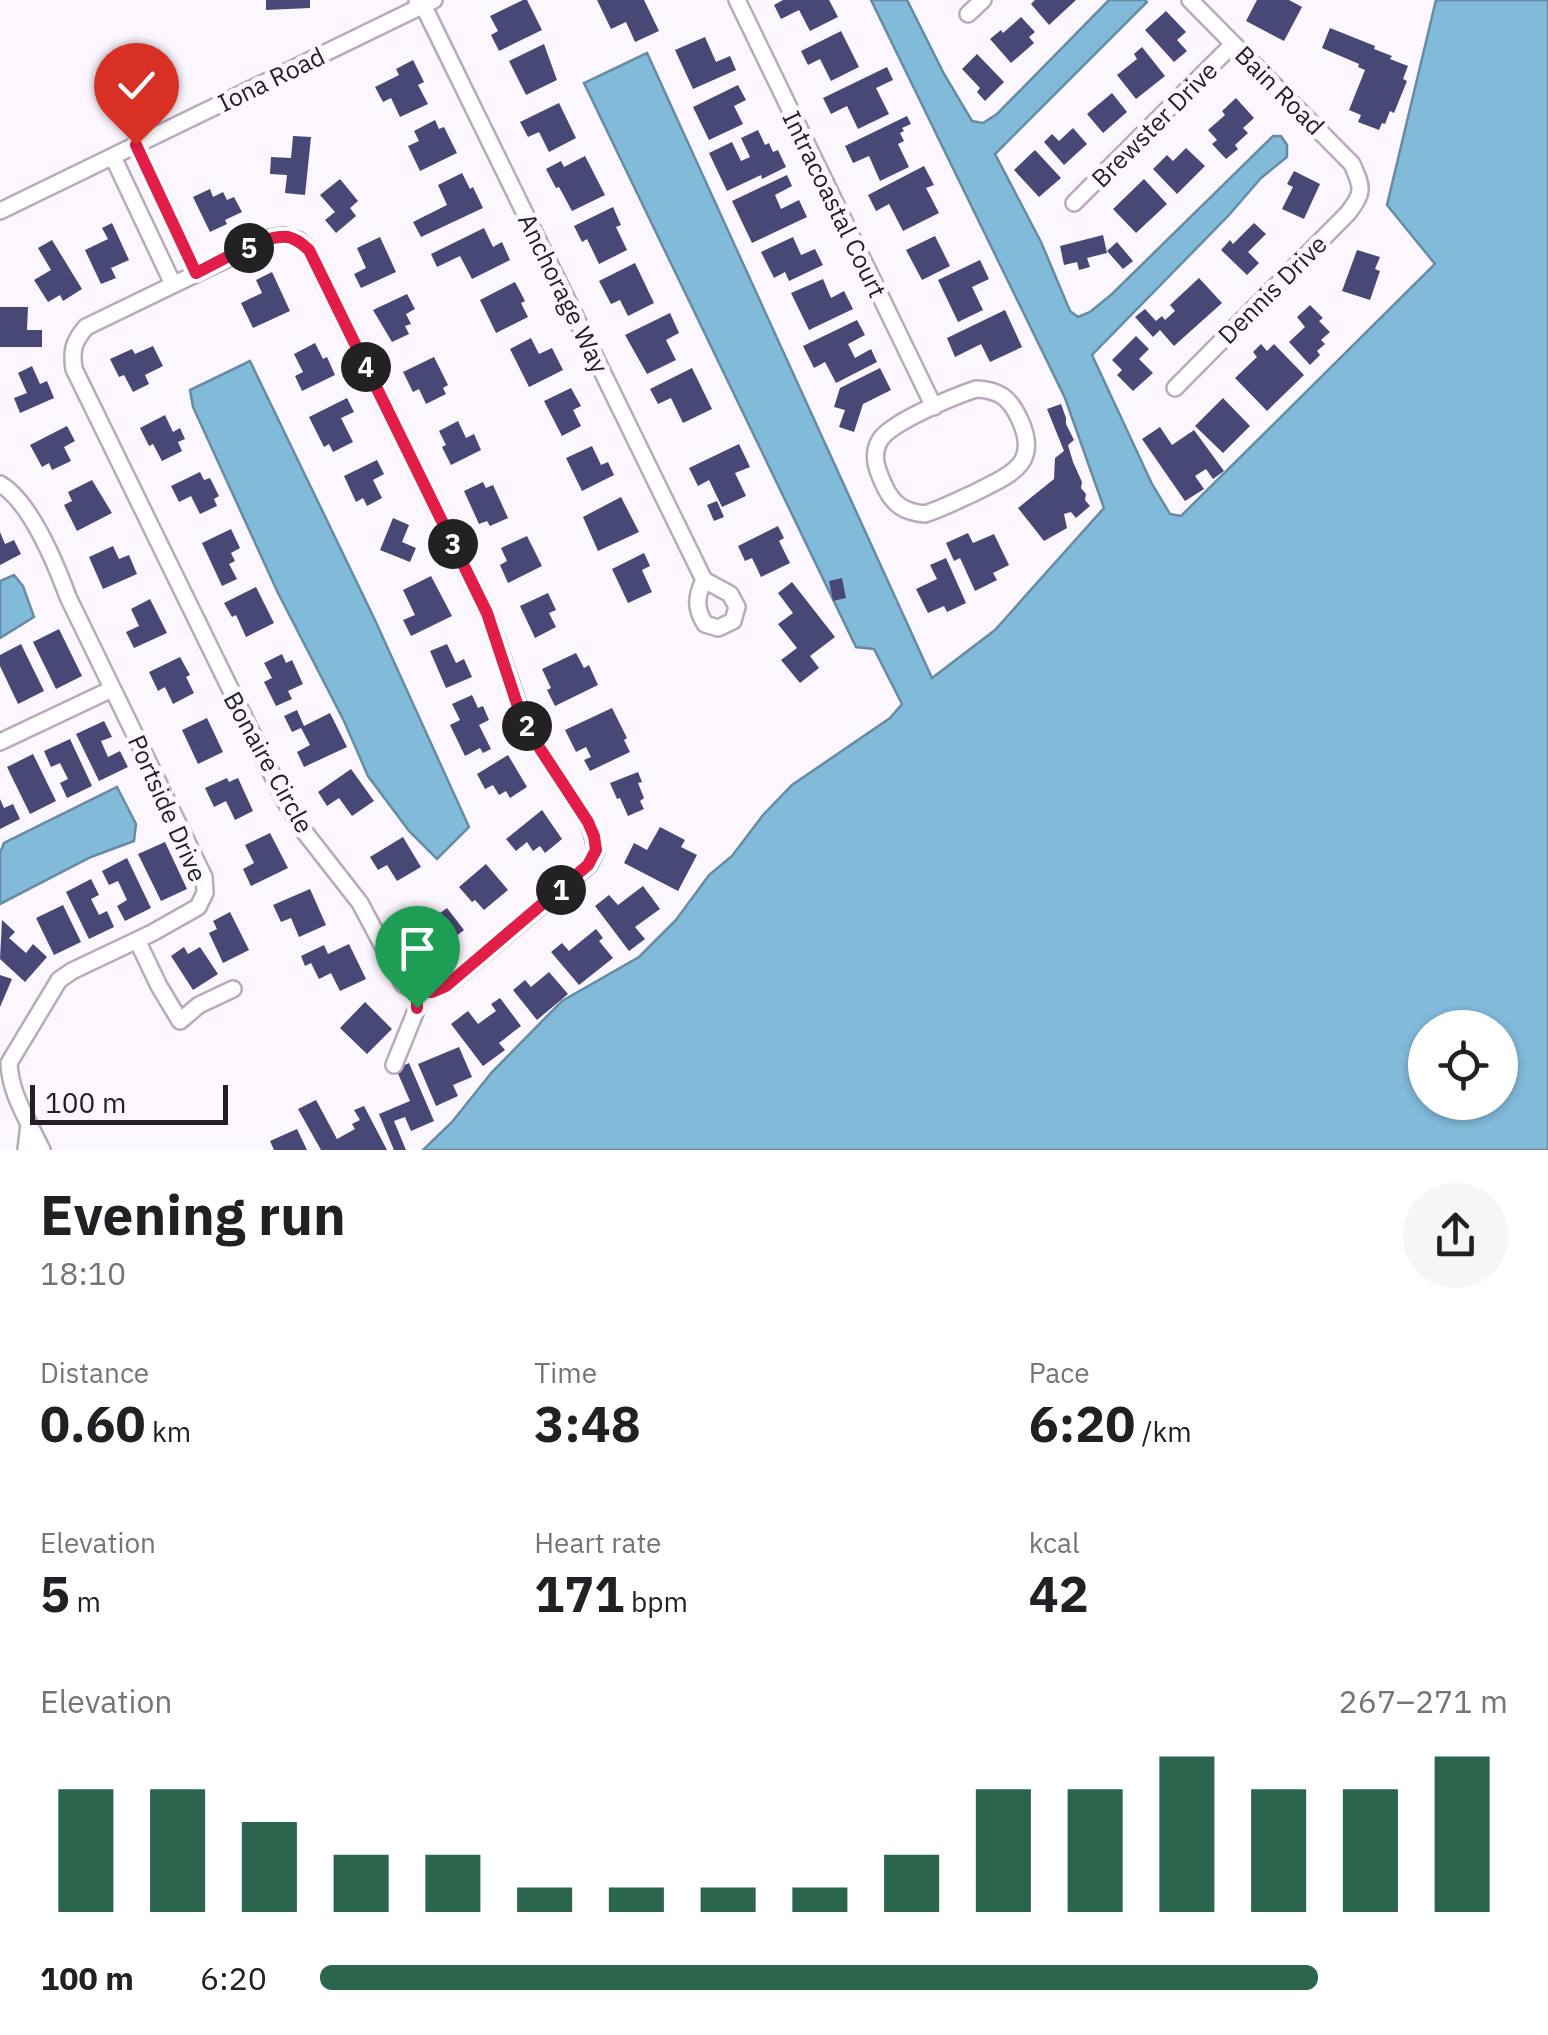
<!DOCTYPE html>
<html lang="en">
<head>
<meta charset="utf-8">
<style>
  body { margin:0; font-family:"IBM Plex Sans",sans-serif; background:#f6f6f6; color:#202124; height:100vh; display:flex; flex-direction:column; font-size:38px; white-space:nowrap }
  * { box-sizing:border-box; margin:0 }
  p { font-size:32px; color:#757577 }
  .icon { flex:none; width:55px; height:55px; fill:none; stroke:currentColor; stroke-width:2; stroke-linecap:round; stroke-linejoin:round }
  .map { position:relative; height:1150px; overflow:hidden }
  .panel { display:flex; flex-direction:column; background:#fff; flex:1 }
  .panel>* { flex:none }
  .tools { position:absolute; left:1408px; top:1010px; display:grid; gap:20px }
  .tools a { display:grid; place-items:center; width:110px; height:110px; border-radius:50%; background:#fff; box-shadow:0 2px 8px #0004; font-size:50px }
  .scale { position:absolute; left:30px; bottom:25px; width:198px; box-sizing:border-box; padding-left:10px; border:5px solid #241e25; border-top:0; font-size:28px; line-height:35px; white-space:nowrap; color:#241e25; -webkit-text-stroke:8px #fcf6fe; paint-order:stroke }
  .pin { position:absolute; display:grid; place-items:center; width:85px; height:85px; color:#fff; margin:-102px -42px; border-radius:50% 50% 50% 0; rotate:-45deg; box-shadow:0 0 10px #0007 }
  .pin .icon { rotate:45deg }
  .km { position:absolute; width:50px; height:50px; margin:-25px; border-radius:50%; background:#222; color:#fff; font-size:28px; line-height:50px; text-align:center }
  .round { display:grid; place-items:center; flex:none; width:105px; height:105px; border-radius:52px; background:#f6f6f6 }
  .overview { display:flex; align-items:center; justify-content:space-between; height:170px; padding:0 40px }
  h1 { font-size:55px; font-weight:800; line-height:75px }
  .metrics { display:grid; grid-template-columns:repeat(3,1fr); gap:15px; height:170px; padding:10px 40px }
  .metrics div { display:grid; align-content:center }
  .metrics b { font-size:50px; font-weight:800 }
  .metrics small { font-size:28px; font-weight:400 }
  .metrics p { font-size:28px }
  .chart { height:280px; padding:20px 40px }
  .chart p { display:flex; justify-content:space-between }
  .chart svg { width:100%; height:180px; margin-top:10px; stroke:#2c654d; stroke-width:6 }
  ul { padding:0 40px; list-style:none; font-size:32px }
  li { display:grid; grid-template-columns:160px 120px 1fr; align-items:center; height:75px }
  li i { height:25px; border-radius:12px; background:#2c654d }
  .map>svg:first-child { display:block }
</style>
</head>
<body>
<div class="map">
<svg width="1548" height="1150" viewBox="0 0 1548 1150">
  <rect width="100%" height="100%" fill="#fcf6fe"/>
  <path fill="#82bada" stroke="#668ba4" stroke-width="2.5" fill-rule="evenodd" d="M871 0H907L944 74 972 121 983 123 997 114 1109 0H1145L1147 2 995 154 1041 242 1070 311 1078 317 1090 312 1112 294 1273 136H1281L1287 145V157L1261 178 1229 215 1092 355 1152 484 1170 514 1181 516 1435 264 1387 205 1436 0H1548V1150H423L452 1122 492 1072 562 1001 639 957 676 920 709 875 732 856 763 815 792 785 890 718 902 704 874 649 856 647 584 83 647 53 932 678 995 630 1104 508 1065 398ZM1425 1028H1500V1102H1425Z
    M250 361 374 618 469 827 437 859 409 831 368 776 344 721 278 593 193 407 190 390Z
    M14 575 23 586 34 617 0 638V581Z
    M117 787 136 824 134 841 91 857 0 904V853L4 843Z"/>
  <path fill="#474875" d="M266 0H310V8L266 10Z
    M523 0H527L542 30 499 51 491 35 498 31 490 16Z
    M597 0H644L659 31 635 42 626 22 611 29Z
    M783 0H829L838 17 810 31 799 10 781 19 774 5Z
    M1035 0H1076L1049 25 1031 4Z
    M1257 0H1289L1302 7 1284 41 1246 21Z
    M1166 11 1186 32 1177 40 1187 51 1174 62 1145 30Z
    M1021 17 1035 32 1029 37 1034 43 1011 63 990 39 1001 30 1003 33Z
    M1330 28 1375 46 1374 49 1392 56 1390 59 1408 66 1403 79 1407 81 1394 113 1390 111 1385 124 1382 123 1379 130 1358 122 1361 115 1349 110 1365 70 1358 67 1359 64 1322 48Z
    M841 31 859 67 831 81 820 59 808 65 801 51Z
    M705 37 716 62 730 56 736 70 693 89 675 50Z
    M544 44 557 80 526 95 509 61Z
    M1142 47 1165 76 1136 99 1117 75 1137 59 1134 54Z
    M977 54 1004 82 985 101 977 92 980 88 962 69Z
    M413 60 424 82 418 85 428 104 400 117 391 98 383 102 375 87 399 75 396 69Z
    M887 67 893 80 876 88 889 114 858 129 847 106 831 114 823 98Z
    M738 85 746 100 734 106 743 124 709 140 693 107Z
    M1112 93 1127 112 1103 133 1087 114Z
    M1236 98 1254 118 1243 128 1248 133 1235 145 1238 149 1226 159 1212 144 1217 140 1208 130 1225 115 1222 111Z
    M559 103 576 138 549 152 539 132 528 137 520 122Z
    M907 116 911 124 902 128 904 131 900 133 904 141 898 144 909 167 880 181 869 156 853 163 845 146Z
    M435 120 439 129 444 127 457 153 420 171 408 146 419 141 414 131Z
    M1073 128 1087 144 1064 165 1044 142 1052 134 1059 141Z
    M758 130 765 145 769 143 773 152 778 150 786 167 762 179 761 175 727 191 709 153 732 142 741 161 750 157 741 138Z
    M293 136 311 137 305 195 285 193 287 175 270 174 271 157 291 158Z
    M1186 148 1205 166 1177 194 1153 169 1167 155 1173 161Z
    M1035 150 1061 178 1039 197 1014 170Z
    M585 156 605 195 572 211 559 187 556 188 546 169 561 161 564 167Z
    M924 166 934 185 926 188 939 213 903 231 889 204 876 211 868 195Z
    M1294 171 1320 184 1304 219 1282 209 1293 187 1287 184Z
    M462 173 470 189 473 187 483 208 421 237 413 222 447 205 438 185Z
    M787 175 792 186 775 195 781 209 799 200 807 217 752 243 732 201Z
    M340 179 358 201 350 208 356 216 336 233 325 220 335 212 320 195Z
    M1144 179 1167 204 1136 233 1113 209Z
    M210 189 213 197 223 192 227 200 234 197 242 212 225 220 227 224 210 232 193 197Z
    M613 207 621 225 616 227 627 250 599 264 587 239 582 242 574 226Z
    M112 223 129 260 111 268 116 278 101 284 85 250 108 239 102 228Z
    M1254 223 1266 234 1248 252 1259 263 1247 275 1221 250 1230 240 1233 244Z
    M484 228 493 247 502 242 510 260 472 279 460 256 437 267 431 254Z
    M1103 235 1107 253 1087 258 1090 267 1079 270 1077 262 1064 265 1060 246Z
    M935 236 950 266 922 280 906 250Z
    M380 237 396 272 361 288 354 274 366 268 357 248Z
    M793 237 801 255 815 249 823 265 789 281 785 272 774 278 761 252Z
    M52 240 82 289 63 301 60 295 48 302 34 280 51 270 38 248Z
    M1117 242 1133 261 1123 269 1107 251Z
    M1357 250 1380 257 1375 269 1380 271 1370 300 1342 291Z
    M980 260 989 279 972 287 983 310 958 322 938 280Z
    M635 263 654 303 628 316 620 300 611 304 599 281Z
    M272 272 290 311 253 328 241 303 262 293 256 280Z
    M1199 278 1222 303 1174 346 1160 330 1153 337 1135 317 1145 309 1156 321 1162 316 1165 320 1175 311 1170 305Z
    M823 279 831 298 844 291 853 309 809 330 791 293Z
    M515 282 525 301 521 303 528 317 496 333 480 300Z
    M407 294 415 309 406 314 411 324 405 326 409 334 392 342 373 310Z
    M1310 305 1323 318 1319 321 1330 332 1321 340 1325 344 1317 351 1320 355 1310 365 1289 342 1305 327 1297 317Z
    M0 307H28L27 330H42V347H0Z
    M1005 310 1022 347 990 362 981 344 955 357 947 338Z
    M670 313 679 333 666 340 676 360 647 374 625 335Z
    M857 320 865 335 848 344 855 358 871 349 877 362 836 383 825 362 814 368 803 346Z
    M1136 336 1149 349 1139 359 1153 373 1133 391 1117 375 1122 370 1112 360Z
    M531 338 539 354 552 348 563 370 529 387 510 349Z
    M315 343 323 359 327 357 335 375 302 391 295 376 303 372 294 354Z
    M1261 344 1267 351 1274 344 1304 375 1267 411 1235 378 1257 357 1253 352Z
    M153 346 163 366 145 375 149 384 133 392 124 375 119 377 110 359 132 349 135 354Z
    M434 357 448 385 443 388 446 394 426 404 419 389 413 392 403 372Z
    M32 366 40 384 47 381 54 398 20 413 14 398 27 393 18 373Z
    M692 368 712 409 683 423 671 398 658 404 650 389Z
    M880 368 891 390 863 404 854 432 839 427 845 410 834 407 840 388Z
    M571 388 581 406 573 410 581 426 562 436 544 401Z
    M347 398 354 412 341 418 353 442 333 452 329 444 324 447 309 417Z
    M1223 398 1250 426 1223 453 1195 426Z
    M1061 404 1066 418V424L1074 440 1068 445 1073 462 1082 482 1081 488 1086 494 1085 500 1090 506 1076 518 1071 512 1064 514 1067 528 1044 541 1018 508 1054 479 1055 458 1064 451 1047 409Z
    M165 415 173 432 180 428 185 439 178 442 182 451 162 461 153 444 149 446 140 428Z
    M458 421 466 438 474 434 481 450 451 465 442 447 446 445 439 431Z
    M67 426 75 441 64 447 71 461 52 470 49 463 42 467 30 445Z
    M1160 427 1172 445 1194 430 1224 471 1213 479 1206 469 1195 476 1204 489 1185 501 1142 439Z
    M739 444 750 467 735 473 746 496 722 507 709 480 698 486 689 468Z
    M592 446 601 465 608 462 614 475 582 491 566 458Z
    M377 460 384 474 373 480 382 498 367 506 363 498 356 502 344 476Z
    M200 472 204 480 210 478 219 496 214 499 217 506 200 514 191 496 179 502 171 486Z
    M92 480 112 513 77 531 64 505 72 501 68 492Z
    M483 482 486 488 493 485 508 518 490 526 487 521 479 524 464 491Z
    M621 497 639 532 598 551 583 517Z
    M717 501 724 517 714 521 707 505Z
    M393 518 409 525 402 542 416 548 410 562 380 550Z
    M778 526 784 538 779 541 790 563 761 577 752 558 745 561 738 546Z
    M231 529 240 548 231 553 235 561 229 564 237 579 222 586 202 543Z
    M0 532 5 544 14 540 21 554 0 565Z
    M968 533 973 543 994 534 1009 565 993 573 997 580 975 591 960 558 954 561 946 543Z
    M527 536 542 566 508 583 500 565 507 561 501 548Z
    M113 546 119 559 129 555 137 574 103 589 89 557Z
    M644 553 650 566 642 570 652 592 628 603 612 569Z
    M946 558 966 603 947 612 944 606 928 613 916 589 937 579 930 565Z
    M431 576 452 616 411 636 403 620 415 615 403 590Z
    M842 578 846 598 833 601 829 581Z
    M792 582 835 637 810 656 819 668 800 683 781 660 797 648 778 624 793 613 778 593Z
    M256 587 274 623 246 637 236 615 232 617 224 603Z
    M548 593 556 610 549 613 556 627 535 638 520 606Z
    M150 599 167 633 134 648 126 632 139 626 131 609Z
    M59 629 82 676 56 689 33 642Z
    M21 644 44 691 18 704 0 666V655Z
    M447 644 456 663 464 659 472 677 446 688 430 651Z
    M576 653 584 668 589 665 598 685 555 706 547 690 551 688 542 669Z
    M282 654 286 663 292 660 303 684 288 691 292 699 276 706 264 682 272 678 264 663Z
    M180 657 190 675 186 677 194 693 173 704 165 687 158 691 149 672Z
    M472 695 478 708 483 706 489 720 479 725 491 749 483 753 480 748 465 756 450 725 460 720 452 704Z
    M612 708 627 738 624 740 630 752 590 771 584 760 591 757 586 747 576 752 565 730Z
    M297 710 304 726 330 713 347 747 304 767 297 752 310 745 301 728 292 732 284 716Z
    M207 718 223 752 198 764 182 730Z
    M104 721 112 737 101 741 108 757 120 751 128 767 99 781 76 734Z
    M70 739 92 786 67 798 60 783 68 779 60 763 51 767 44 751Z
    M33 754 56 801 30 814 7 767Z
    M508 755 527 787 510 798 506 791 499 795 493 785 485 789 477 774Z
    M351 769 374 801 352 816 339 798 327 806 318 792Z
    M638 772 642 782 638 783 644 798 640 801 644 809 628 816 620 798 617 799 610 783Z
    M227 778 229 782 238 778 253 811 235 820 226 801 214 807 205 788Z
    M0 799 4 808 13 804 20 819 0 829Z
    M542 810 562 839 545 853 540 846 533 851 527 842 516 851 506 839Z
    M660 827 685 840 681 847 697 855 678 891 624 863 634 843 647 850Z
    M270 833 288 868 251 886 243 869 254 863 245 845Z
    M403 837 421 867 397 881 387 865 378 870 370 857Z
    M165 842 187 889 161 901 138 854Z
    M127 858 151 908 125 921 117 906 127 900 118 881 109 885 102 871Z
    M486 864 508 890 484 910 475 900 472 902 459 887Z
    M91 879 99 895 91 899 99 915 107 911 114 927 89 939 66 892Z
    M643 886 660 909 635 927 645 939 629 951 595 906 609 895 618 905Z
    M310 889 326 925 299 937 291 918 281 922 273 905Z
    M63 905 81 942 54 955 36 918Z
    M447 908 464 930 433 954 410 924 426 911 432 919Z
    M230 912 249 950 223 963 209 933 217 929 213 921Z
    M2 920 15 932 9 938 26 953 33 944 47 957 25 982 0 959Z
    M596 929 603 938 599 941 613 958 579 985 551 952 562 943 569 951Z
    M349 944 366 979 340 991 331 973 319 979 311 963 305 966 301 956 324 945 328 954Z
    M184 947 188 954 200 947 218 974 193 990 171 956Z
    M549 972 568 994 537 1020 513 990 525 980 531 987Z
    M0 975 12 979 0 1007Z
    M500 998 521 1026 499 1043 505 1050 483 1066 451 1024 468 1011 478 1024 496 1011 491 1004Z
    M365 1002 392 1029 367 1054 340 1028Z
    M459 1047 472 1077 453 1085 458 1096 436 1106 418 1064Z
    M409 1063 434 1121 411 1131 405 1117 394 1121 406 1150H394L379 1114 410 1101 396 1069Z
    M316 1100 337 1139 355 1129 352 1124 360 1120 354 1110 364 1106 387 1150H321L298 1109Z
    M297 1129 307 1150H274L270 1141Z"/>
  <g fill="none" stroke-linecap="round" stroke-linejoin="round">
    <defs>
      <path id="minor" d="M417 0 423 5 704 580
        M737 0 934 407
        M968 14 983 0
        M136 145 196 273
        M113 157 173 284
        M1074 203 1233 44
        M0 211 434 0
        M284 236 298 240 309 250 487 613 521 713 533 738 588 822 593 836 596 851 589 865 446 986 432 992H417L403 984 360 903 303 830 285 801 74 369C71 350 74 341 86 327L270 238Z
        M1175 388 1348 213C1365 192 1362 187 1352 164L1190 0
        M976 389C999 390 1009 397 1019 418 1041 463 1012 474 976 492 959 500 943 508 925 514 904 512 893 505 884 485 877 470 871 455 880 440 891 422 955 396 976 389Z
        M0 484C30 501 56 564 68 597L204 877 205 893 198 907 152 933 72 971 59 980 9 1063C10 1086 19 1104 29 1124
        M704 580 730 594 737 607 733 621 718 628 705 624C695 608 696 597 704 580Z
        M0 742 112 689
        M137 940 159 986 180 1021 199 1005 233 989
        M394 1065 417 1008V992
        M26 1150 29 1124 42 1150"/>
    </defs>
    <use href="#minor" stroke="#b9aabc" stroke-width="20"/>
    <use href="#minor" stroke="#fff" stroke-width="15"/>
  </g>
  <g fill="none" stroke-linecap="round" stroke-linejoin="round">
    <defs>
      <path id="route" d="M136 145 196 273C218 263 265 233 288 237 297 239 302 244 309 250L487 613 520 713 533 738 588 822 594 836 596 850 588 865 446 986 432 992H417V1008"/>
    </defs>
    <use href="#route" stroke="#fff" stroke-width="20"/>
    <use href="#route" stroke="#e11d48" stroke-width="12"/>
  </g>
  <g text-anchor="middle" dominant-baseline="central" stroke-width="10" stroke-linejoin="round" paint-order="stroke">
    <g font-size="25" fill="#241e25" stroke="#fcf6fe">
      <text transform="translate(271 79) rotate(-26)">Iona Road</text>
      <text transform="translate(1280 90) rotate(45)">Bain Road</text>
      <text transform="translate(1154 124) rotate(-45)">Brewster Drive</text>
      <text transform="translate(835 204) rotate(64)">Intracoastal Court</text>
      <text transform="translate(1272 289) rotate(-45)">Dennis Drive</text>
      <text transform="translate(564 293) rotate(64)">Anchorage Way</text>
      <text transform="translate(269 762) rotate(61)">Bonaire Circle</text>
      <text transform="translate(168 808) rotate(66)">Portside Drive</text>
    </g>
  </g>
</svg>
<div class="tools">
<a><svg class="icon" aria-label="locate" viewBox="0 0 24 24"><circle cx="12" cy="12" r="6"/><path d="M12 2v4M12 18v4M2 12h4M18 12h4"/></svg></a>
</div>
<div class="scale">100 m</div>
<div class="pin" style="left:417px;top:1008px;background:#1e9e55"><svg class="icon" aria-label="arrive" viewBox="0 0 24 24"><path d="M6 21V4h12l-3 4 3 4H6"/></svg></div>
<div class="pin" style="left:136px;top:145px;background:#d93025"><svg class="icon" aria-label="check" viewBox="0 0 24 24"><path d="M5 12l5 5 9-10"/></svg></div>
<b class="km" style="left:561px;top:890px">1</b>
<b class="km" style="left:527px;top:726px">2</b>
<b class="km" style="left:453px;top:544px">3</b>
<b class="km" style="left:366px;top:367px">4</b>
<b class="km" style="left:249px;top:248px">5</b>
</div>
<section class="panel">
<div class="overview"><div><h1>Evening run</h1><p>18:10</p></div><a class="round"><svg class="icon" aria-label="share" viewBox="0 0 24 24"><path d="M12 15V3M7 8l5-5 5 5M5 13v7h14v-7"/></svg></a></div>
<div class="metrics">
<div><p>Distance</p><b>0.60<small> km</small></b></div>
<div><p>Time</p><b>3:48</b></div>
<div><p>Pace</p><b>6:20<small> /km</small></b></div>
</div>
<div class="metrics">
<div><p>Elevation</p><b>5<small> m</small></b></div>
<div><p>Heart rate</p><b>171<small> bpm</small></b></div>
<div><p>kcal</p><b>42</b></div>
</div>
<div class="chart"><p><span>Elevation</span>267–271 m</p>
<svg viewBox="0 0 160 44" preserveAspectRatio="none"><path d="M5 44V14M15 44V14M25 44V22M35 44V30M45 44V30M55 44V38M65 44V38M75 44V38M85 44V38M95 44V30M105 44V14M115 44V14M125 44V6M135 44V14M145 44V14M155 44V6"/></svg>
</div>
<ul>
<li><b>100 m</b>6:20<i style="width:84%"></i></li>
</ul>
</section>
</body>
</html>
